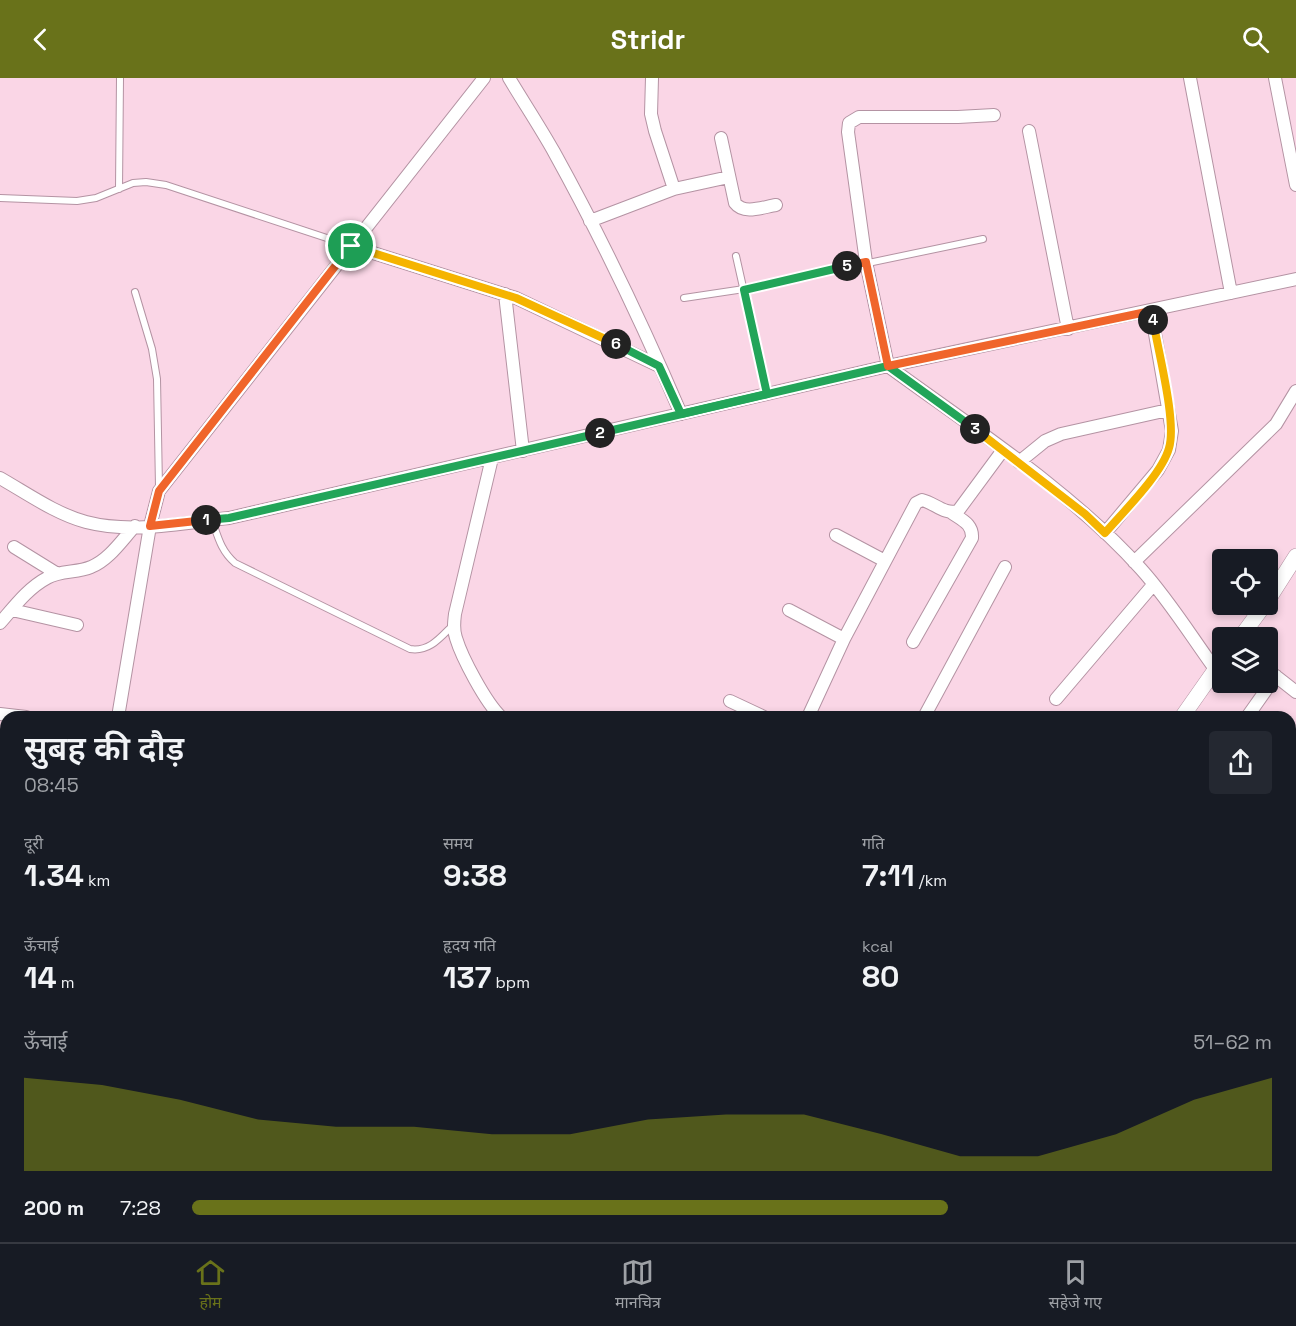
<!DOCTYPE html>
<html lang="hi">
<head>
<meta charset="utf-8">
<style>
  body { margin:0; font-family:"Space Grotesk","Noto Sans Devanagari",sans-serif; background:#242831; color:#f1f3f6; height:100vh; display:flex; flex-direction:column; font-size:22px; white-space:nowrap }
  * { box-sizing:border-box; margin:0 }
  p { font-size:20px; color:#9ea1a6 }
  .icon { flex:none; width:33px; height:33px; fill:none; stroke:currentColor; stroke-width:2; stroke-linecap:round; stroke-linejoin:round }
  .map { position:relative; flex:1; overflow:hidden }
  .details { position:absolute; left:0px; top:633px; width:1296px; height:531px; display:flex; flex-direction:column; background:#171b24; border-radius:18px 18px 0 0; box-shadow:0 3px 9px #0003 }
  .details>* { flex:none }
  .tools { position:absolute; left:1212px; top:471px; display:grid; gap:12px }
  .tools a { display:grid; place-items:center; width:66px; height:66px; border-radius:6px; background:#171b24; box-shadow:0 3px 9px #0003; font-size:30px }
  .pin { position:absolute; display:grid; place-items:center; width:51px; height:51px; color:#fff; margin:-26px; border:3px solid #fff; border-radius:50%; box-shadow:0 2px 6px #0007 }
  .km { position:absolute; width:30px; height:30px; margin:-15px; border-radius:50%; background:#222; color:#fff; font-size:16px; line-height:30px; text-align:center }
  .round { display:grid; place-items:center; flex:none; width:63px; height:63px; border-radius:6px; background:#242831 }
  .head { display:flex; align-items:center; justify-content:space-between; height:102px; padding:0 24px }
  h1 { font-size:33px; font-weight:600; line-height:45px }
  .metrics { display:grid; grid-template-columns:repeat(3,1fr); gap:9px; height:102px; padding:6px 24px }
  .metrics div { display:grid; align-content:center }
  .metrics b { font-size:30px; font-weight:600 }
  .metrics small { font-size:16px; font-weight:400 }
  .metrics p { font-size:16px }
  .chart { height:168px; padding:12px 24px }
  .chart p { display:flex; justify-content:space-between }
  .chart svg { width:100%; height:108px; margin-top:6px; fill:#69721a; opacity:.7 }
  ul { padding:0 24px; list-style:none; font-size:20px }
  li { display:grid; grid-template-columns:96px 72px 1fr; align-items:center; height:45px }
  li i { height:15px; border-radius:8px; background:#69721a }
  header { display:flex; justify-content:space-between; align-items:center; height:78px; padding:0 24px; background:#69721a; color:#fff; font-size:27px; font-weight:600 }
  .tabs { display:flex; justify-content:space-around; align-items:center; height:84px; border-top:2px solid #363941; background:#171b24; font-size:16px; color:#9ea1a6 }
  .tabs a { display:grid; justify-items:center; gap:3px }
  .tabs .on { color:#69721a }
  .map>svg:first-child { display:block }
</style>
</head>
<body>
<header><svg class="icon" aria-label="back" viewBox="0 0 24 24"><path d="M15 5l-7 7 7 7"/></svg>Stridr<svg class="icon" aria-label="search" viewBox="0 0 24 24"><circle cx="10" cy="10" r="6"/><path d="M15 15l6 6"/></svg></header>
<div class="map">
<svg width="1296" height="1164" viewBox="0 0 1296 1164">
  <rect width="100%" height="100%" fill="#fad6e6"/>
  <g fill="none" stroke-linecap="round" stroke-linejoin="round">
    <defs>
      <path id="service" d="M119 111 120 0
        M0 120 77 123 96 120 133 105 146 104 166 107 351 168
        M736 178 767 316
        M135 214 152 271 157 301 159 409
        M684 220 744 211 983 161
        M212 442C218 459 221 473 235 485L410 571C429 574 440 560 452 548"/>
      <path id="minor" d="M509 0C524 25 540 49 554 74 601 159 643 247 681 336
        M652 0 651 36 655 53 674 111
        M1190 0 1231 215
        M1275 0 1296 107
        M994 37 958 39H859L849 45 848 54 866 184 888 288C973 350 1072 414 1141 491 1169 522 1191 558 1215 591
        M1029 53 1068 251
        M721 60 735 125C744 137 763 129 776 127
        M590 143 674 111 729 99
        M351 168 516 220 659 288
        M505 216 523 373
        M492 380 455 536C454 544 453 552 456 560 462 580 486 625 501 639
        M1019 384 1045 363 1061 356 1168 332
        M0 400C28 416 56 436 86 444 132 456 183 445 229 440L888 288 1296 201
        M1105 455 1158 392 1169 372 1172 353 1151 233
        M836 457 885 483
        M14 469 56 495
        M1134 484 1276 346 1296 313
        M12 532 77 547
        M789 532 844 561
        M0 545C14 529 28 510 47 500 60 492 77 495 91 489 109 482 122 462 135 448
        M913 564 972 460C973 446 962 442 952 435
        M1268 592 1296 614
        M1056 621 1153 507
        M730 623 764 639
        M0 636 26 639
        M118 639 150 448 159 413 484 0
        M808 639 844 561 916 425 922 422C935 425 944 437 958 433L1003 372
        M924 639 1005 489
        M1247 639 1276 598
        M0 712 6 713
        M0 789 6 791
        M1290 810 1296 816
        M0 884 6 888
        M0 939 6 942
        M0 992 6 982
        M834 1158 844 1164
        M1067 1158 1076 1164
        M492 1164 493 1158
        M585 1164V1158
        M742 1164 743 1158
        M977 1164 981 1158"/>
      <path id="tertiary" d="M1268 522 1296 478
        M1240 560 1265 526
        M1182 639 1222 582
        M0 999 6 1002
        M1290 1054 1296 1057
        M828 1164 830 1158"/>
    </defs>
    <use href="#service" stroke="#b493a3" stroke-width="8"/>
    <use href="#minor" stroke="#b493a3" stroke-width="14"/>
    <use href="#tertiary" stroke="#b493a3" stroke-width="16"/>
    <use href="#service" stroke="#fff" stroke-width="6"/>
    <use href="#minor" stroke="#fff" stroke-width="12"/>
    <use href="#tertiary" stroke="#fff" stroke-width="15"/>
  </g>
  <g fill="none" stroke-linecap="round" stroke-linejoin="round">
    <defs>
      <path id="split-1" d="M206 442 150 448 159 413 351 168"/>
      <path id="split-2" d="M206 442 229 440 600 355"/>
      <path id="split-3" d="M600 355 888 288 975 351"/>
      <path id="split-4" d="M975 351 1085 436 1105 455C1123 434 1162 396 1169 370 1177 344 1158 273 1153 242"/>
      <path id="split-5" d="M847 188 866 184 888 288 1151 233 1153 242"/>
      <path id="split-6" d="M616 266 659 288 681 336 767 316 744 212 847 188"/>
      <path id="split-7" d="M351 168 516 220 616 266"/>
    </defs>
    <use href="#split-1" stroke="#fff" stroke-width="12"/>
    <use href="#split-2" stroke="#fff" stroke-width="12"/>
    <use href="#split-3" stroke="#fff" stroke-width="12"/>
    <use href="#split-4" stroke="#fff" stroke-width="12"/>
    <use href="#split-5" stroke="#fff" stroke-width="12"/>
    <use href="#split-6" stroke="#fff" stroke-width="12"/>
    <use href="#split-7" stroke="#fff" stroke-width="12"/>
    <use href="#split-1" stroke="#f0652b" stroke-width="8"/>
    <use href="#split-2" stroke="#22a559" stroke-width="8"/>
    <use href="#split-3" stroke="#22a559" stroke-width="8"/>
    <use href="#split-4" stroke="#f5b400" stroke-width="8"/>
    <use href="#split-5" stroke="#f0652b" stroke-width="8"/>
    <use href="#split-6" stroke="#22a559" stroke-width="8"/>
    <use href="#split-7" stroke="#f5b400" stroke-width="8"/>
  </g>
</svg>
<div class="tools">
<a><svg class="icon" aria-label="locate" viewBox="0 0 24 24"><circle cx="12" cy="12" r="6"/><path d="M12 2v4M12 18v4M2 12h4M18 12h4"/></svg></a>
<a><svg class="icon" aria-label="layers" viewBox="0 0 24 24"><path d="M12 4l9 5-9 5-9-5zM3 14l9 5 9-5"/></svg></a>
</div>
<div class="pin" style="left:351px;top:168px;background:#1e9e55"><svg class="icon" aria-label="arrive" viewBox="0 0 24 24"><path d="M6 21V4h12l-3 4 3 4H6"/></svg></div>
<b class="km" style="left:206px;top:442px">1</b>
<b class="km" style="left:600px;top:355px">2</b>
<b class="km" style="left:975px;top:351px">3</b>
<b class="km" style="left:1153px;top:242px">4</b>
<b class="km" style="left:847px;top:188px">5</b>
<b class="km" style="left:616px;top:266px">6</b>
<section class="details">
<div class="head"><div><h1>सुबह की दौड़</h1><p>08:45</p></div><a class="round"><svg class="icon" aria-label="share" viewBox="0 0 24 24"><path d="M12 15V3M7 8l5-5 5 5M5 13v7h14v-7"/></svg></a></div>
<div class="metrics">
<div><p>दूरी</p><b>1.34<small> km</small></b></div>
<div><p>समय</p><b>9:38</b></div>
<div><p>गति</p><b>7:11<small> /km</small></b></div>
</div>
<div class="metrics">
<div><p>ऊँचाई</p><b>14<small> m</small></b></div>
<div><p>हृदय गति</p><b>137<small> bpm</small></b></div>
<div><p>kcal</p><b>80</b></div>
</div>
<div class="chart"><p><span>ऊँचाई</span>51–62 m</p>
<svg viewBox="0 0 160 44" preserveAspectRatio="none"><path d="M0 44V6L10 9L20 15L30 23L40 26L50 26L60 29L70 29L80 23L90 21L100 21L110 29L120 38L130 38L140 29L150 15L160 6V44z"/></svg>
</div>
<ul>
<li><b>200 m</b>7:28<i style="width:70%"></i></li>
</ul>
</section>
</div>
<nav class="tabs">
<a class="on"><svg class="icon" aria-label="home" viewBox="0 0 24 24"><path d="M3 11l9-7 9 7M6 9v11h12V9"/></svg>होम</a>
<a><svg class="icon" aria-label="map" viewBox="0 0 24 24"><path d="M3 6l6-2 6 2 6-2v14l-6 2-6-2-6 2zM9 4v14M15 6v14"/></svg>मानचित्र</a>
<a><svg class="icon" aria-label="saved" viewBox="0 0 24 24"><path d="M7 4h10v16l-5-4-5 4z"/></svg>सहेजे गए</a>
</nav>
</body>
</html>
